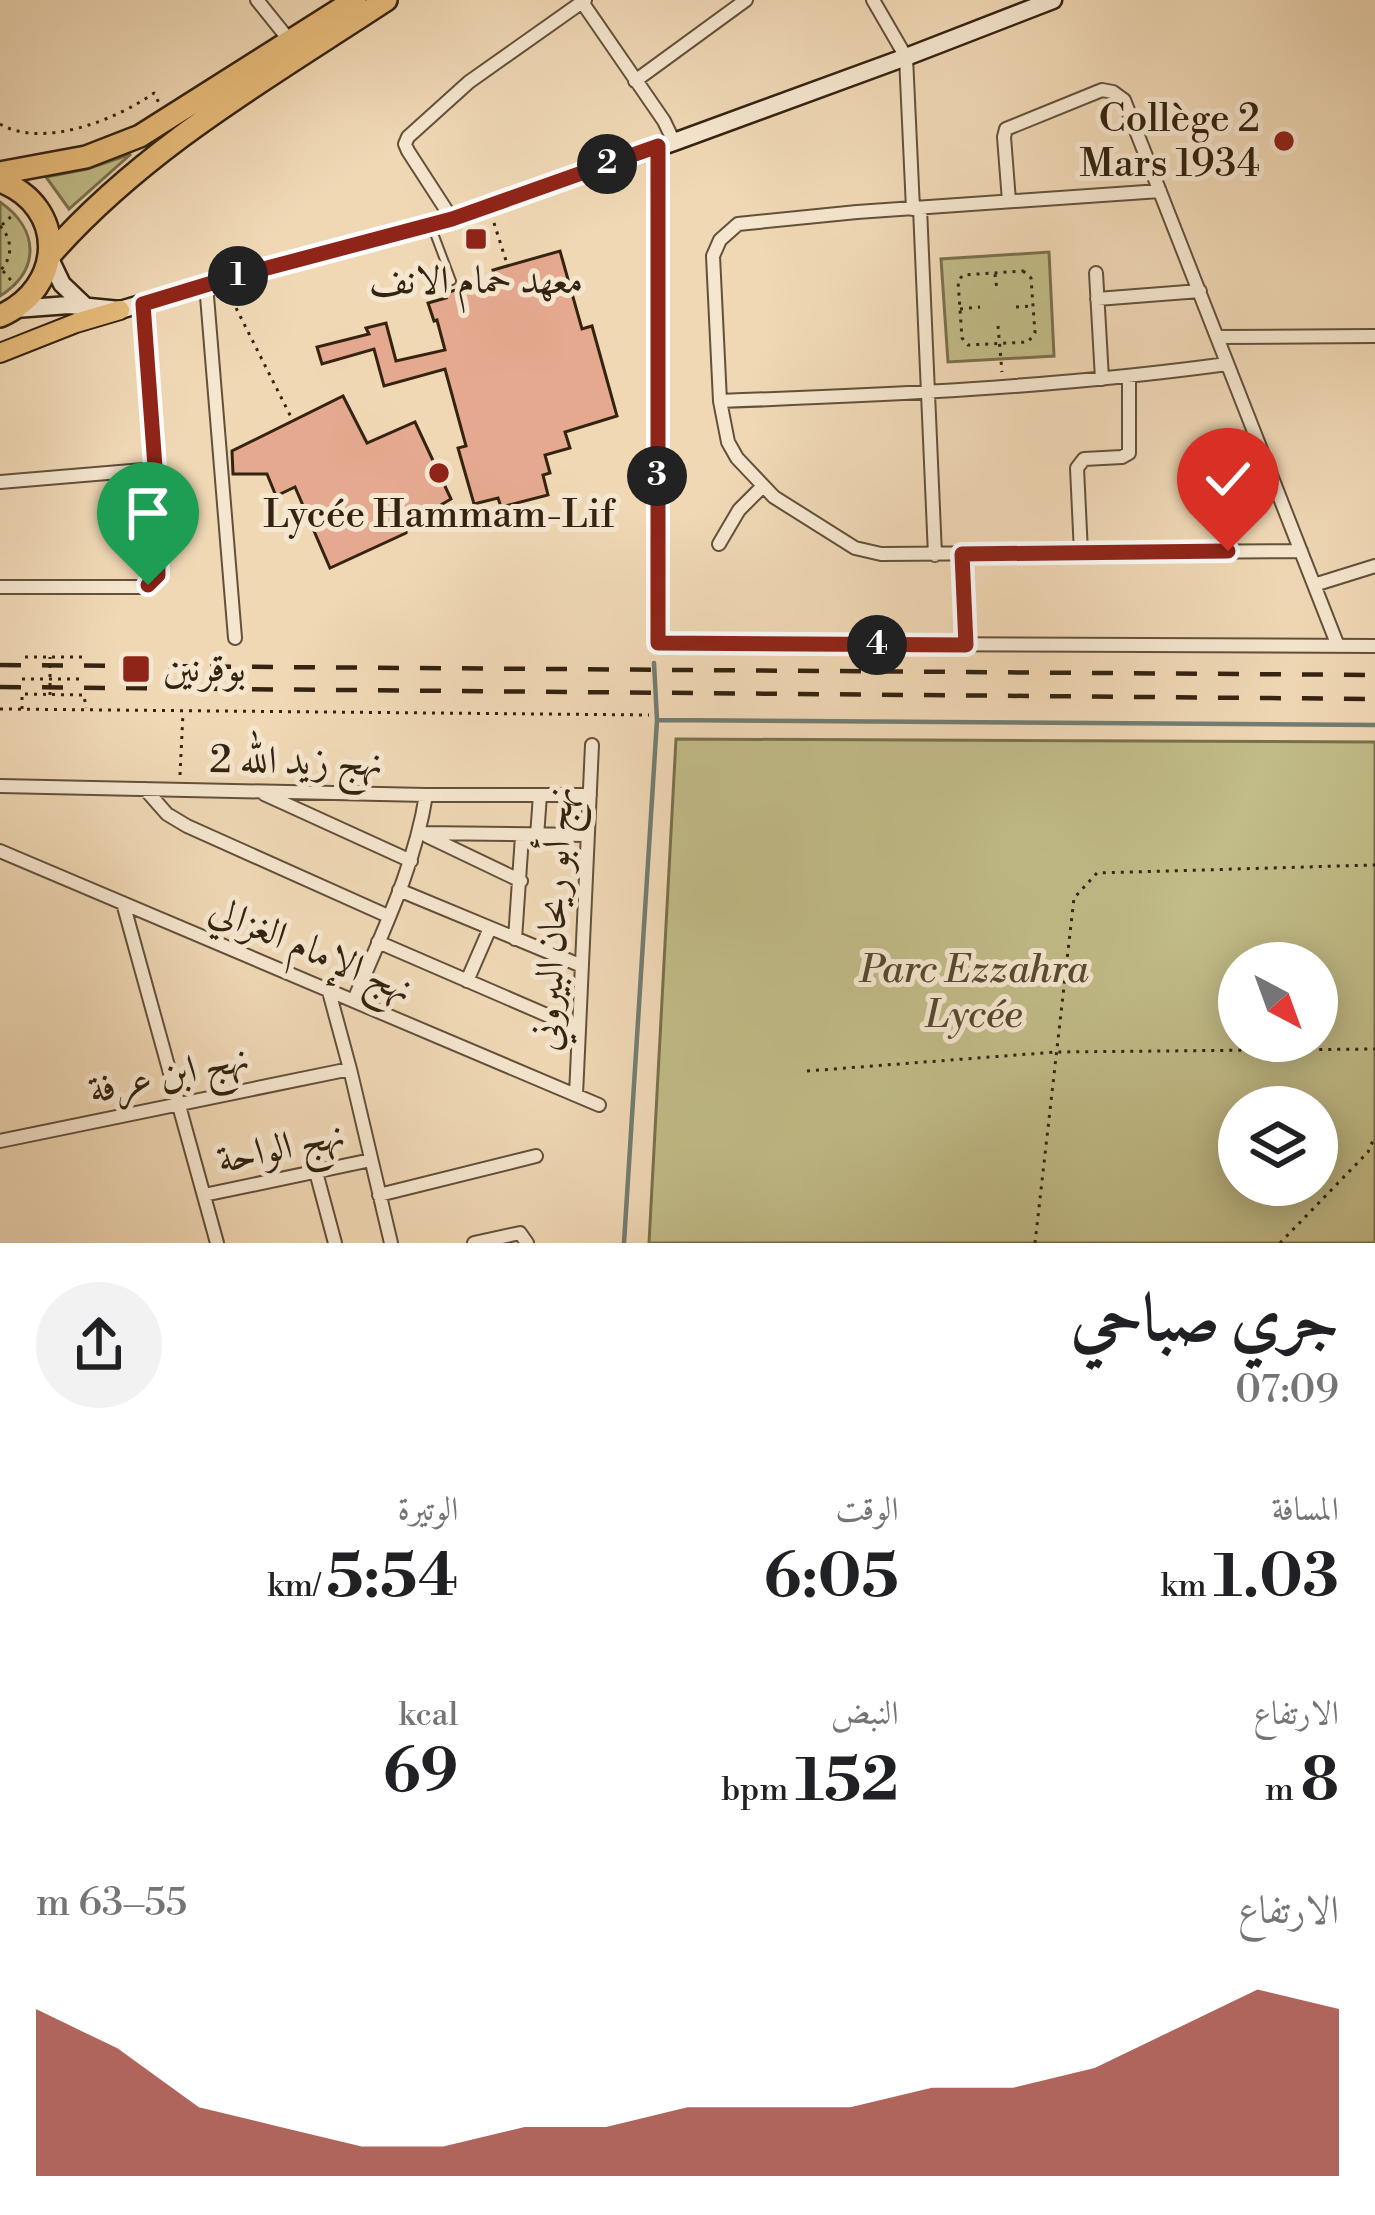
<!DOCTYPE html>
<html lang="ar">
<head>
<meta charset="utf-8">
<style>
  body { margin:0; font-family:"Libre Bodoni",Amiri,serif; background:#f2f2f2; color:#202124; direction:rtl; height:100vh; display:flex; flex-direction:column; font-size:45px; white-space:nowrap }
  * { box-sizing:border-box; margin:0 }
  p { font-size:39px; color:#757577 }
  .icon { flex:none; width:66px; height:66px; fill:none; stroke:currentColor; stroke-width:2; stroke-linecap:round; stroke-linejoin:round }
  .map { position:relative; height:1243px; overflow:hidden; direction:ltr }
  .side { display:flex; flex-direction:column; background:#fff; flex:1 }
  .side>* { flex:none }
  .needle { width:78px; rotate:139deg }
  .fabs { position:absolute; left:1218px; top:942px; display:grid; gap:24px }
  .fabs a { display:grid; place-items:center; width:120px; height:120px; border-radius:50%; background:#fff; box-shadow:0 6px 30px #0003; font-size:60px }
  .pin { position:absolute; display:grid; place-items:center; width:102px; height:102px; color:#fff; margin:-123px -51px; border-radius:50% 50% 50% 0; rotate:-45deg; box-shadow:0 0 12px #0007 }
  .pin .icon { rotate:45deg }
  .km { position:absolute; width:60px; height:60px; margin:-30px; border-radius:50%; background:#222; color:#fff; font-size:33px; line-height:60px; text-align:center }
  .round { display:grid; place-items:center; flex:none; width:126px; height:126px; border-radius:63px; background:#f2f2f2 }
  .headline { display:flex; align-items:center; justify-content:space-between; height:204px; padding:0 36px }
  h1 { font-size:66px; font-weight:800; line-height:90px }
  .metrics { display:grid; grid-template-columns:repeat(3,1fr); gap:18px; height:204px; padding:12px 36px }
  .metrics div { display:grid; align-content:center }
  .metrics b { font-size:60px; font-weight:800 }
  .metrics small { font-size:33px; font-weight:400 }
  .metrics p { font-size:33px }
  .chart { height:336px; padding:24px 36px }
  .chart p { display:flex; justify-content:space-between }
  .chart svg { width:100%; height:216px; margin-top:12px; fill:#8f2418; opacity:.7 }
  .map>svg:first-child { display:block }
</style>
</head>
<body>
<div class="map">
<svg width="1375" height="1243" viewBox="0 0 1375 1243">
  <rect width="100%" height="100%" fill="#f0d8b5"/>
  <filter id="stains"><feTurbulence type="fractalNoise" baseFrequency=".00167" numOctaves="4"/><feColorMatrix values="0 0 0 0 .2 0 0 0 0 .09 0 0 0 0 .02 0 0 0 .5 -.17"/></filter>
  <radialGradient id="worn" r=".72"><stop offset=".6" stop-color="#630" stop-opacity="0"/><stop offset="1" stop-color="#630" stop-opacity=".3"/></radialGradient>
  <path fill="#c1bc88" stroke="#7a704c" stroke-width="3" fill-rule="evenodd" d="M131 154 69 209 46 177 87 169Z
    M0 202C39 229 41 270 0 296Z
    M1049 252 1054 356 948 362 941 259Z
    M676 739 1375 742V1243H649ZM1239 963H1317V1041H1239ZM1239 1107H1317V1185H1239Z"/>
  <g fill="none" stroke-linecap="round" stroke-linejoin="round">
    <path stroke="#727d72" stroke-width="4.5" d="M657 720 1375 725
      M624 1243 657 720 654 663"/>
  </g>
  <path fill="#e4a98e" stroke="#342311" stroke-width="3" d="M560 251 582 329 592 326 617 416 565 432 570 448 545 455 550 473 543 475 548 495 501 507 498 498 474 504 458 448 466 446 445 369 384 386 374 349 322 364 317 347 369 334 366 328 386 323 396 361 445 350 437 320 434 321 428 303 446 298 444 293 464 288 465 292 497 284 493 270Z
    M343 396 367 443 415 422 451 499 408 524 406 533 330 568 295 487 276 496 267 474H233L232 451Z"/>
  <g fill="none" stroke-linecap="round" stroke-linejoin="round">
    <defs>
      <path id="lane" d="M432 228 452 281"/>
      <path id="street" d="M257 0 290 41
        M873 0 906 57 913 209
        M582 2 664 121 674 142
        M635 81 746 0
        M658 145V643L1375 646
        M1160 191 857 212 738 224 720 240 713 256 720 401 728 442 737 458 774 497 855 548 881 554 1301 551
        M1009 201 1004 137 1006 129 1102 90 1113 92 1124 100 1338 646
        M920 208 935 555
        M452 219 408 151 405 144 408 137 469 82 585 0
        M1096 273 1102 379
        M206 284 235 638
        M1097 299 1200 291
        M1217 337 1375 336
        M720 401C889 395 1059 387 1227 364
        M0 482 155 469
        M719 544 739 510 763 486
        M1081 553 1077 468 1084 459 1122 457 1129 453V377
        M962 554 966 645
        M1314 585 1375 566
        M0 587H140L153 582 158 575 157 494 143 303
        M0 786 426 795H590
        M145 789 167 814 187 826 388 916
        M264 794 411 861
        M420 833 588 835
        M427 836 521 881
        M537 836 540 795
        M0 851 599 1105
        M399 890 582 966
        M123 903 217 1243
        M515 939 522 836
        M378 942 579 1029
        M467 981 490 928
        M328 988 350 1069 391 1243
        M354 1000C382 933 415 866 426 795
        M576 1095 592 745
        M0 1141 350 1069
        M316 1172 335 1243
        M204 1195 371 1160
        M379 1195 536 1156
        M474 1243 520 1233 527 1243"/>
      <path id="secondary" d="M49 257 62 284 84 305
        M15 309 69 305 120 310 222 280 452 219 674 142 906 57 1053 0"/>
      <path id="primary" d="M0 353 76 323 120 310"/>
      <path id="highway" d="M0 173 86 157 140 136 355 0
        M0 181C68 207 64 288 0 316
        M50 255C144 148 269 77 386 0"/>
    </defs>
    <use href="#lane" stroke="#63503a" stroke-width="10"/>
    <use href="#street" stroke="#63503a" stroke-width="16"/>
    <use href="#secondary" stroke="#342311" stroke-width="21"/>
    <use href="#primary" stroke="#342311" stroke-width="22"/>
    <use href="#highway" stroke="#342311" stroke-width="26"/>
    <path stroke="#342311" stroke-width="3" stroke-dasharray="3 6" stroke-linecap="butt" d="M0 124C42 149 116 120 154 93L159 103
      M494 223 508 267
      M2 225 15 213
      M0 226C13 240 13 257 0 271
      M3 271 15 285
      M1023 271 1031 278 1035 333 1028 342 968 345 962 338 958 281 963 275Z
      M995 274 997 290
      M228 292 292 419
      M1016 307 1032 306
      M960 309 980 307
      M998 326 1002 372
      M25 657H87
      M22 679H85
      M0 709 649 715
      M22 709V694L84 695 86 708
      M180 775 183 713
      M807 1071 1056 1052 1375 1049
      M1035 1243 1074 898 1097 873 1375 865
      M1280 1243 1368 1152 1375 1136"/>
    <use href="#lane" stroke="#f5e6cf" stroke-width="6"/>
    <use href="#street" stroke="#f5e6cf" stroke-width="12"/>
    <use href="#secondary" stroke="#f5e6cf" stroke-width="16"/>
    <use href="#primary" stroke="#e8bc7a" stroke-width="18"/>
    <use href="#highway" stroke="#e8bc7a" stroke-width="21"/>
    <path stroke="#342311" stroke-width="4.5" stroke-dasharray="21 21" stroke-linecap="butt" d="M0 665 1375 675
      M0 687 1375 699"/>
    <path stroke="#342311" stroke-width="3" stroke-dasharray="3 6" stroke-linecap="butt" d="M50 695V657"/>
  </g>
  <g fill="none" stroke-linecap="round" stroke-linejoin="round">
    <defs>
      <path id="route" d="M148 585 158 575 157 494 143 304 222 280 452 219 658 146V643L966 645 962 554 1228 551"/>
    </defs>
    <use href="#route" stroke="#fff" stroke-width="24"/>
    <use href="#route" stroke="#8f2418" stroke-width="15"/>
  </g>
  <g fill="#8f2418" stroke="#f5e6cf" stroke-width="4.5">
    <circle cx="1284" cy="141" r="12"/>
    <rect x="464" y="227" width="24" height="24" rx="6"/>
    <circle cx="439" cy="473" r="12"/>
    <rect x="121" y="654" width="30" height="30" rx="6"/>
  </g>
  <g text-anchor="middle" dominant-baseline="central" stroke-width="10" stroke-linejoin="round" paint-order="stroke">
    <g font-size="39" fill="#342311" stroke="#f5e6cf">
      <text x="1260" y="119" text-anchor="end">Collège 2<tspan x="1260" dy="45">Mars 1934</tspan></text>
      <text x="476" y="281">معهد حمام الانف</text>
      <text x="439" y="515">Lycée Hammam-Lif</text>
      <text x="163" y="669" text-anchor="start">بوقرنين</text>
    </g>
    <g font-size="39" fill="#342311" stroke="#f5e6cf">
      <text transform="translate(296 762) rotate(1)">نهج زيد الله 2</text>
      <text transform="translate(554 919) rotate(-87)">نهج أبو ريحان البيروني</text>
      <text transform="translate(311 950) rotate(23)">نهج الإمام الغزالي</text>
      <text transform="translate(169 1075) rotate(-12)">نهج ابن عرفة</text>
      <text transform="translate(281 1148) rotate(-12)">نهج الواحة</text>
    </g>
    <g font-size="39" font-style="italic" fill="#57492f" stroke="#f5e6cf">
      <text x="974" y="970">Parc Ezzahra<tspan x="974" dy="45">Lycée</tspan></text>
    </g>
  </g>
  <rect width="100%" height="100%" filter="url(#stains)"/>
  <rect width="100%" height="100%" fill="url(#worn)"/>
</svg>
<div class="fabs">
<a><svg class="needle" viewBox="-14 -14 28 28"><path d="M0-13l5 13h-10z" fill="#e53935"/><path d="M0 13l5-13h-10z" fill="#757577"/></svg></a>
<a><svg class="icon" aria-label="layers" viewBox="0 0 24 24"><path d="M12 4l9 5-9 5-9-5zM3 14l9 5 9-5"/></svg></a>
</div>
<div class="pin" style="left:148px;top:585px;background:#1e9e55"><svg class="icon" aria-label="arrive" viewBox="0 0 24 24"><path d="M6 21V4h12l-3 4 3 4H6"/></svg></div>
<div class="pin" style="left:1228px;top:551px;background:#d93025"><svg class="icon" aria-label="check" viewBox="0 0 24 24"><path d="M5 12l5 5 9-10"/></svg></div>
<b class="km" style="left:238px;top:276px">1</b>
<b class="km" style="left:607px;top:164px">2</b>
<b class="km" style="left:657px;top:476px">3</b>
<b class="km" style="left:877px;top:645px">4</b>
</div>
<section class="side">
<div class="headline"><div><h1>جري صباحي</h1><p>07:09</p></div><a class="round"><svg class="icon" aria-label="share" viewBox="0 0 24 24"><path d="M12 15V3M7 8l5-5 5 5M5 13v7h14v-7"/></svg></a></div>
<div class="metrics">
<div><p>المسافة</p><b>1.03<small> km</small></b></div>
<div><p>الوقت</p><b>6:05</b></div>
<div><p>الوتيرة</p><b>5:54<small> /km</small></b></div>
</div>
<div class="metrics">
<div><p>الارتفاع</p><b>8<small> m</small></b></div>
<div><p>النبض</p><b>152<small> bpm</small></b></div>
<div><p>kcal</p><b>69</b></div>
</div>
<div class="chart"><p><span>الارتفاع</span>55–63 m</p>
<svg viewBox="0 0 160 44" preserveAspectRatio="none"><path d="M0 44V10L10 18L20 30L30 34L40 38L50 38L60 34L70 34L80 30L90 30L100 30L110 26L120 26L130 22L140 14L150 6L160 10V44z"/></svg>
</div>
</section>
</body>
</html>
